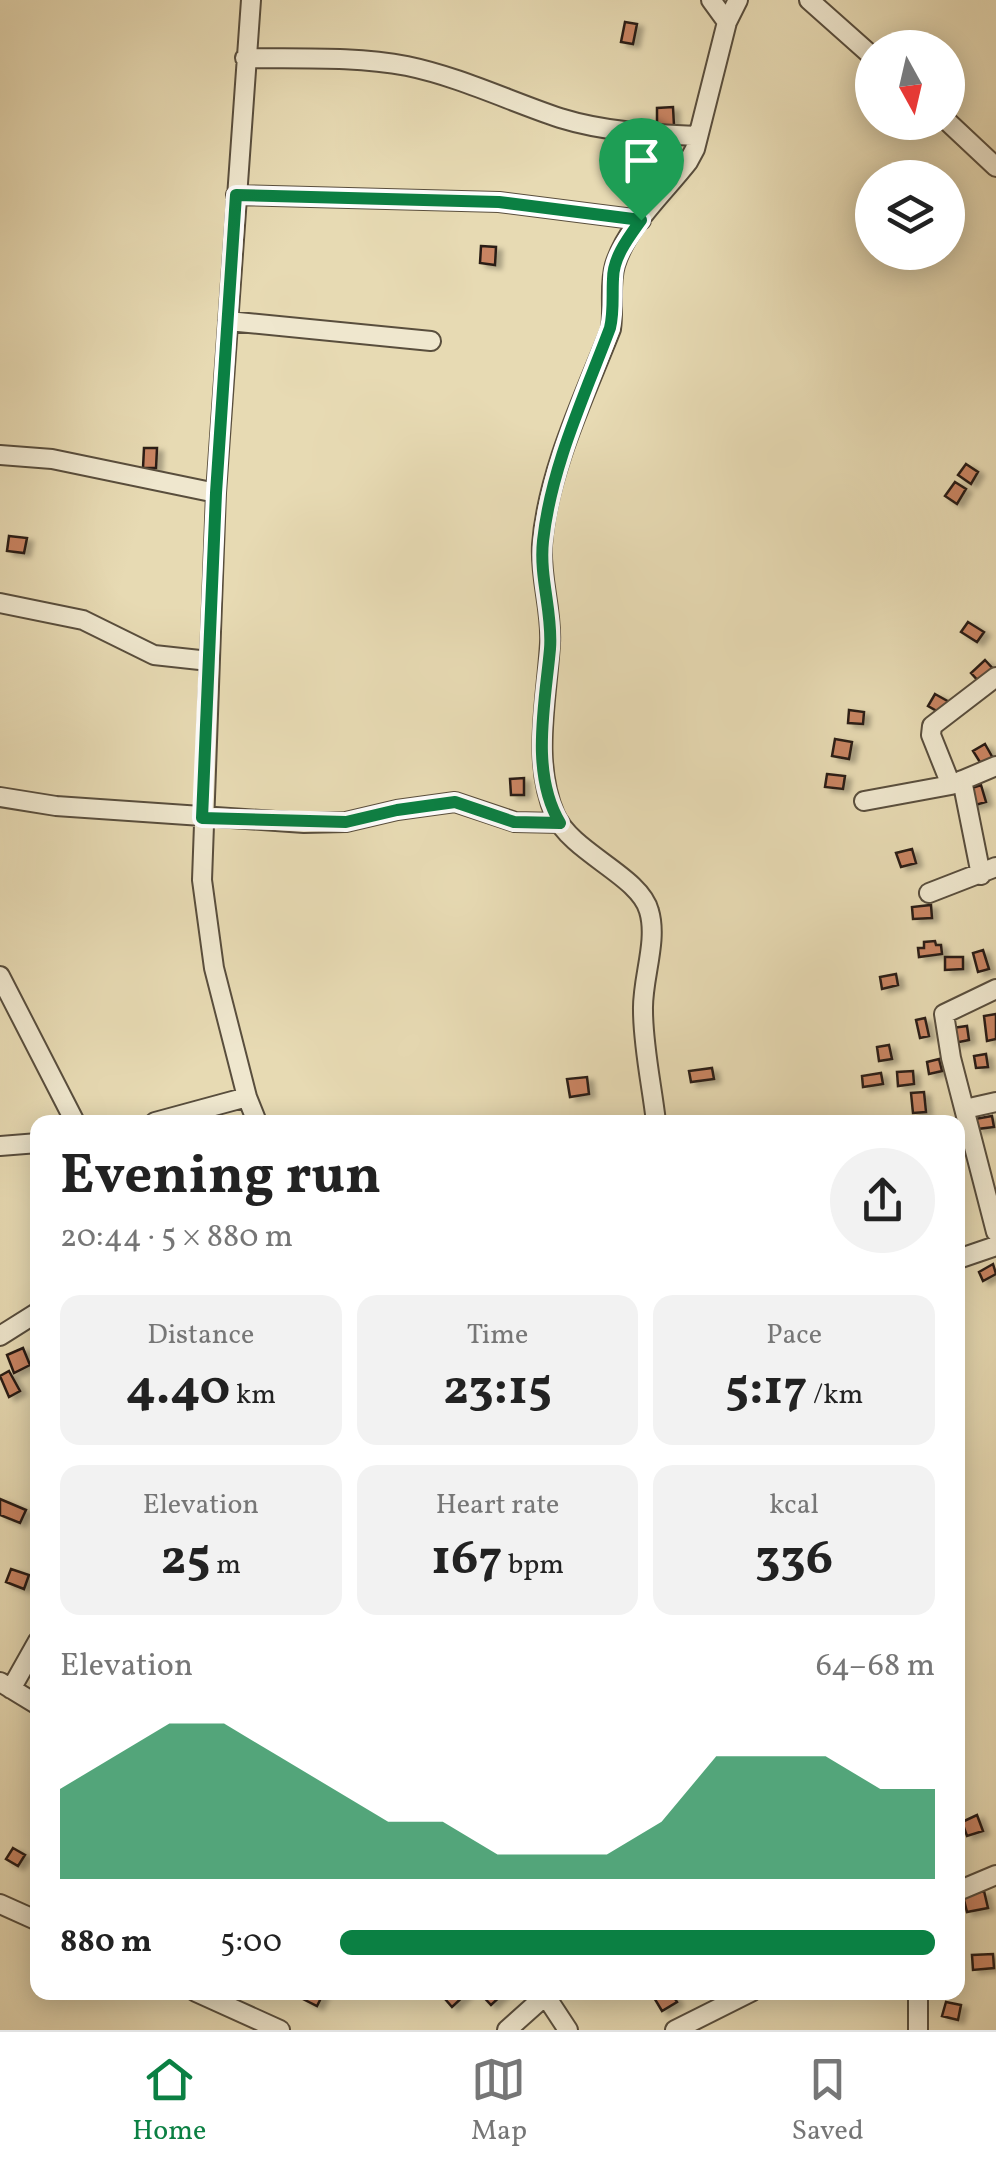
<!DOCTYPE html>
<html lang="en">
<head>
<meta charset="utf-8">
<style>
  body { margin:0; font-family:Vollkorn,serif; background:#f2f2f2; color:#222; height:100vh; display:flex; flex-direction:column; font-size:38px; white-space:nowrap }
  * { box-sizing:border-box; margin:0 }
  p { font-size:32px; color:#767676 }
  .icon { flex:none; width:55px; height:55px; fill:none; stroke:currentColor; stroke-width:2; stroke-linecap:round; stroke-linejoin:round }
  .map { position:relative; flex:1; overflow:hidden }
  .side { position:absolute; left:30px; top:1115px; width:935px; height:885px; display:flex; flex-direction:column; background:#fff; border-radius:20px; box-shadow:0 5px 25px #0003 }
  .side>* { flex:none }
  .needle { width:65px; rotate:172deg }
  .buttons { position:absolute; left:855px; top:30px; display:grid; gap:20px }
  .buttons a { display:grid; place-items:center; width:110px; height:110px; border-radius:50%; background:#fff; box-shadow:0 5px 25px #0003; font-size:50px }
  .pin { position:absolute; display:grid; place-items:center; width:85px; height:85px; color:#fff; margin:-102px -42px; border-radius:50% 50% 50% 0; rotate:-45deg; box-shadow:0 0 10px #0007 }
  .pin .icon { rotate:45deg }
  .round { display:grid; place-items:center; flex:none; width:105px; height:105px; border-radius:52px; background:#f2f2f2 }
  .overview { display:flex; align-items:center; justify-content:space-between; height:170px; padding:0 30px }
  h1 { font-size:55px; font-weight:700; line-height:75px }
  .stats { display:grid; grid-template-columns:repeat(3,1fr); gap:15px; height:170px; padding:10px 30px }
  .stats div { display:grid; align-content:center; border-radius:20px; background:#f2f2f2; text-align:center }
  .stats b { font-size:50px; font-weight:700 }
  .stats small { font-size:28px; font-weight:400 }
  .stats p { font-size:28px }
  .chart { height:280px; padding:20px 30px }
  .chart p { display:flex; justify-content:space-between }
  .chart svg { width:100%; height:180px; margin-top:10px; fill:#0b8043; opacity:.7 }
  ul { padding:0 30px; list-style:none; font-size:32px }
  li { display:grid; grid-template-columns:160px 120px 1fr; align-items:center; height:75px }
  li i { height:25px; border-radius:12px; background:#0b8043 }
  .dock { display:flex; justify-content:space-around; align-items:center; height:140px; border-top:2px solid #e0e0e0; background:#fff; font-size:28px; color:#767676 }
  .dock a { display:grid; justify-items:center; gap:5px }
  .dock .active { color:#0b8043 }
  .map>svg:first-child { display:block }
</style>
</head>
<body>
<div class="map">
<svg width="996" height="2030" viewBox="0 0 996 2030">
  <defs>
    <filter id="shadow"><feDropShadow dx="6" dy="3.5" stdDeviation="2.5" flood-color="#0004"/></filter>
  </defs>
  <rect width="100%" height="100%" fill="#e7dab3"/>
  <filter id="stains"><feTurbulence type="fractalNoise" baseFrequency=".002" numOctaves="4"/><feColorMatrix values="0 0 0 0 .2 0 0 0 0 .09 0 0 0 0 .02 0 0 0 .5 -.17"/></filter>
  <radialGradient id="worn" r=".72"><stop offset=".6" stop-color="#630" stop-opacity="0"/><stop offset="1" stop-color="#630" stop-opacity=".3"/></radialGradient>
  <path fill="#c98462" stroke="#2a1f16" stroke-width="2.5" filter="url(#shadow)" d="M625 22 637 24 633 44 621 42Z
    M673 107 674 126 657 127V108Z
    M614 138 627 143 620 161 607 157Z
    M645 143 654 149 644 164 634 157Z
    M481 246 496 247 495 265 480 263Z
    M144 448H157L156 468H143Z
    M966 464 978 472 971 484 958 475Z
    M955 482 966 489 957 504 945 496Z
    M9 536 27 538 24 553 7 551Z
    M968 622 984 632 977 642 961 632Z
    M985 660 996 672 982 685 971 673Z
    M935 694 951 703 944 715 928 706Z
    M849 710 864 712 863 724 848 723Z
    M835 739 852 742 849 759 832 756Z
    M985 744 994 760 983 767 973 751Z
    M827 774 845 776 843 789 825 787Z
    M524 778V795H511L510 779Z
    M981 785 986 802 972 806 966 790Z
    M912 849 916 863 901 867 896 853Z
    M931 905 932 918 913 919 912 907Z
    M935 941 936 945H941L942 954 919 957 918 948H924V942Z
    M983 950 989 969 978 972 973 953Z
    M945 957H963V969L945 970Z
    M896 974 898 985 882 989 880 977Z
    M996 1014V1039L987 1041 984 1016Z
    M925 1018 929 1036 920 1038 916 1020Z
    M967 1026 969 1040 954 1043 952 1028Z
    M889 1045 892 1059 879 1061 877 1047Z
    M986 1054 988 1067 976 1068 974 1056Z
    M939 1059 942 1071 929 1074 927 1062Z
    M712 1068 714 1079 691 1082 689 1071Z
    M913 1071 914 1084 898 1086 897 1072Z
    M881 1073 883 1084 863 1087 862 1076Z
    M587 1077 589 1094 570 1097 567 1079Z
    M924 1092 926 1112 913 1113 911 1093Z
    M992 1116 994 1127 977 1129 975 1119Z
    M993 1264 996 1274 983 1281 979 1272Z
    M23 1348 30 1365 14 1373 7 1355Z
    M9 1371 20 1391 9 1397 0 1376Z
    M0 1499 26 1510 20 1523 0 1515Z
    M11 1569 29 1575 24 1589 6 1582Z
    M977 1815 983 1831 967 1836 962 1822Z
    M13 1848 25 1855 18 1866 6 1859Z
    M984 1891 988 1908 967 1912 963 1896Z
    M993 1954 994 1968 973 1970 972 1955Z
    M307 1992 323 1994 317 2006 303 1999Z
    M439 1992H465L466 1994 452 2007Z
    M479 1992H504V1993L491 2005Z
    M659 1992H671L677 2002 662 2011 653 1996Z
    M946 2002 961 2005 958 2020 942 2016Z"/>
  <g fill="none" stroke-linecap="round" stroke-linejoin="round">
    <defs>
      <path id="minor" d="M251 0 216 493 202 880 214 968 247 1097 257 1122
        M711 0 727 22
        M809 0 872 56
        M245 58C298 59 354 56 407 66 460 77 509 101 560 118 605 132 651 134 698 136
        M948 122 996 167
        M236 195 499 202 641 220
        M228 321 431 341
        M0 455 52 459 216 493
        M0 603 83 620 154 655 209 661
        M962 780 981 875
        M951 785 931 735 932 726 996 677
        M0 797 56 806 304 823 346 822 397 810 455 802 515 822 560 823
        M864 801 951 785 996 766
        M929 893 996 867
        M0 976 75 1122
        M996 989 944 1014 951 1058 996 1232
        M965 1109 996 1102
        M155 1122 247 1097
        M656 1122C652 1086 643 1047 643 1010 642 979 658 941 649 911 640 876 572 853 555 815 532 762 547 699 550 643 552 611 540 578 542 545 547 473 585 395 611 329 614 308 609 285 615 265 627 226 663 194 688 162L695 149 727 22 738 0
        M0 1146 38 1143
        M958 1259 996 1246
        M0 1336 38 1312
        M0 1682 38 1705
        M11 1689 38 1641
        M958 1891 996 1875
        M0 1904 38 1921
        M196 1992 280 2030
        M543 1992 568 2030
        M918 1992V2030
        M507 2030 545 1996
        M675 2030 751 1992"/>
    </defs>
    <use href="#minor" stroke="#594e3d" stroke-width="22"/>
    <use href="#minor" stroke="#efe7ce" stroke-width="18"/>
  </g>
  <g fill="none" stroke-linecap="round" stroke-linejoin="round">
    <defs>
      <path id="route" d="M236 195 499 202 641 220C629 237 613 257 613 279 612 296 614 311 610 328 584 397 551 467 543 541 539 578 553 613 550 649 545 704 530 773 560 823L514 822 455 802 397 810 346 822 202 818 216 493Z"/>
    </defs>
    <use href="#route" stroke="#fff" stroke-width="20"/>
    <use href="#route" stroke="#0b8043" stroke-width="12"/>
  </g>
  <rect width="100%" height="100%" filter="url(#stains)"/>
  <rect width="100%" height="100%" fill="url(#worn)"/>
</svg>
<div class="buttons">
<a><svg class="needle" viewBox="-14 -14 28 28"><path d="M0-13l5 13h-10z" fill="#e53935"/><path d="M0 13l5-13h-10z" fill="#767676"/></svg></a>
<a><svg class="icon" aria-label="layers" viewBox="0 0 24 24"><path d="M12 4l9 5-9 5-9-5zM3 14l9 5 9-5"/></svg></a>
</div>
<div class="pin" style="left:641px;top:220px;background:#1e9e55"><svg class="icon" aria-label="arrive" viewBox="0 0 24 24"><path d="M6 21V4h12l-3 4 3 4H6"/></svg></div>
<section class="side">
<div class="overview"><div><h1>Evening run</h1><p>20:44 · 5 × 880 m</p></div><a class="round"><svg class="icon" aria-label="share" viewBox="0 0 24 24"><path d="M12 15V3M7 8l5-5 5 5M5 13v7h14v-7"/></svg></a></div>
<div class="stats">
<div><p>Distance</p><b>4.40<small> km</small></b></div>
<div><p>Time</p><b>23:15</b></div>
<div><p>Pace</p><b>5:17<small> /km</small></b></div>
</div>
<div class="stats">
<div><p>Elevation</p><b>25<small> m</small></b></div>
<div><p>Heart rate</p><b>167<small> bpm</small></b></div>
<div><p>kcal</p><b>336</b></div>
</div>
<div class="chart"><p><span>Elevation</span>64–68 m</p>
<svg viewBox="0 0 160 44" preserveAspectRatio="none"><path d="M0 44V22L10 14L20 6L30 6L40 14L50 22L60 30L70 30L80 38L90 38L100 38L110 30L120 14L130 14L140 14L150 22L160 22V44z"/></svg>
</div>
<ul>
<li><b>880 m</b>5:00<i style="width:100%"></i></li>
</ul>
</section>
</div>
<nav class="dock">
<a class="active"><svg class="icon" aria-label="home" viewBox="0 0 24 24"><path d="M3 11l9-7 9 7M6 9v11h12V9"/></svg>Home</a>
<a><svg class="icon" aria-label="map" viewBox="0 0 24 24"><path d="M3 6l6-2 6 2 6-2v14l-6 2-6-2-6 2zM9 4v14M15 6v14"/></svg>Map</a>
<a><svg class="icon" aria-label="saved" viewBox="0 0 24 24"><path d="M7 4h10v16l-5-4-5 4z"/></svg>Saved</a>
</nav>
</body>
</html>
